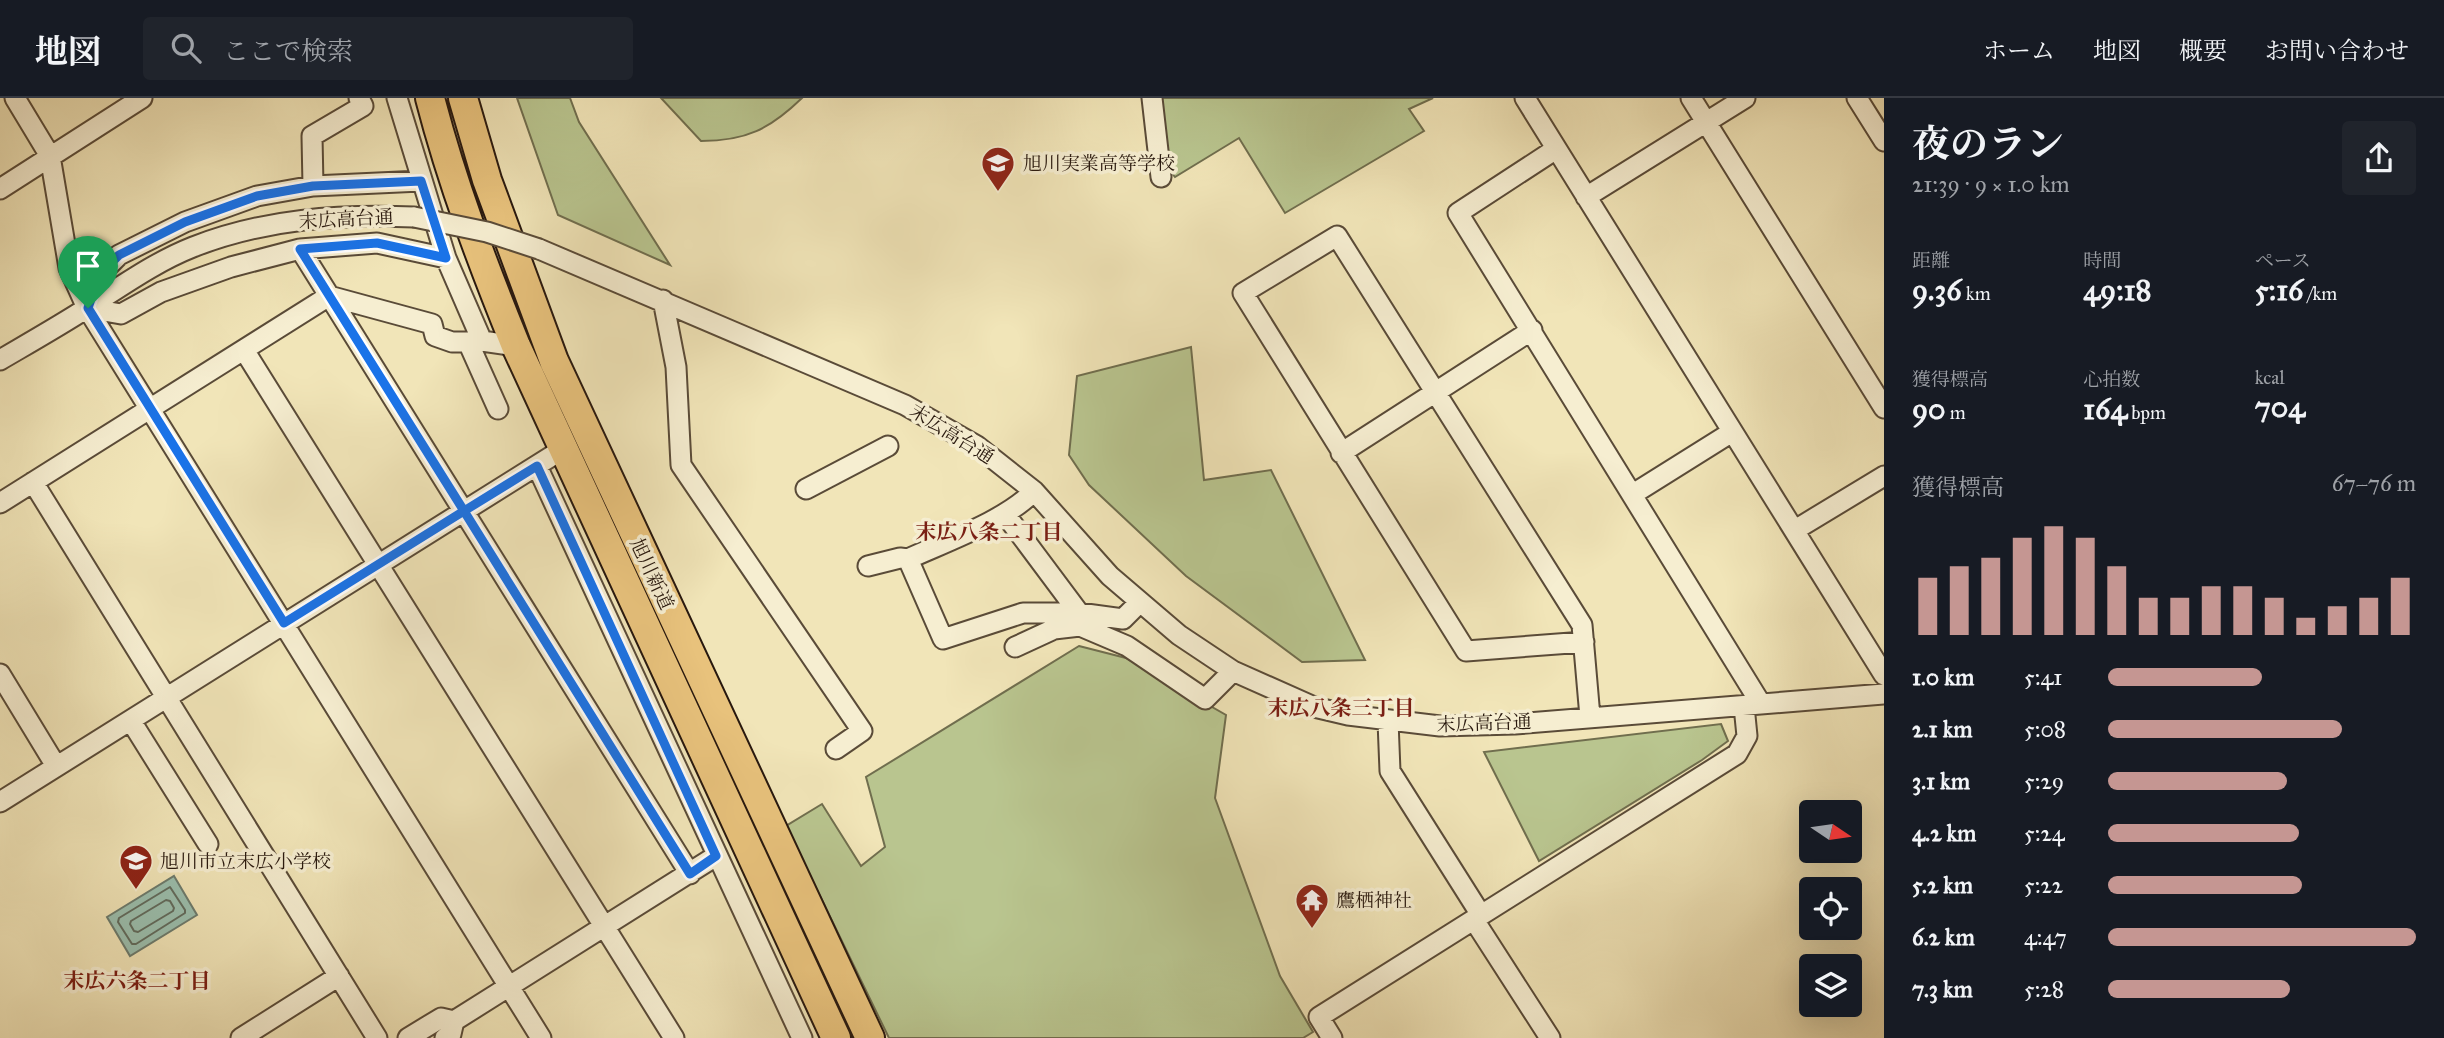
<!DOCTYPE html>
<html lang="ja">
<head>
<meta charset="utf-8">
<style>
  body { margin:0; font-family:"IM FELL Great Primer","Noto Serif JP",serif; background:#20242c; color:#f1f3f6; height:100vh; display:flex; flex-direction:column; font-size:26px; white-space:nowrap }
  * { box-sizing:border-box; margin:0 }
  p { font-size:23px; color:#9ea1a6 }
  .icon { flex:none; width:38px; height:38px; fill:none; stroke:currentColor; stroke-width:2; stroke-linecap:round; stroke-linejoin:round }
  .map { position:relative; flex:1; overflow:hidden }
  .sheet { display:flex; flex-direction:column; background:#171b24; width:560px }
  .sheet>* { flex:none }
  .needle { width:46px; rotate:103deg }
  .buttons { position:absolute; left:1799px; top:702px; display:grid; gap:14px }
  .buttons a { display:grid; place-items:center; width:63px; height:63px; border-radius:7px; background:#171b24; box-shadow:0 7px 28px #0002; font-size:35px }
  .pin { position:absolute; display:grid; place-items:center; width:60px; height:60px; color:#fff; margin:-72px -30px; border-radius:50% 50% 50% 0; rotate:-45deg; box-shadow:0 0 7px #0007 }
  .pin .icon { rotate:45deg }
  .round { display:grid; place-items:center; flex:none; width:74px; height:74px; border-radius:7px; background:#20242c }
  .headline { display:flex; align-items:center; justify-content:space-between; height:119px; padding:0 28px }
  h1 { font-size:38px; font-weight:700; line-height:52px }
  .stats { display:grid; grid-template-columns:repeat(3,1fr); gap:10px; height:119px; padding:7px 28px }
  .stats div { display:grid; align-content:center }
  .stats b { font-size:30px; font-weight:700 }
  .stats small { font-size:19px; font-weight:400 }
  .stats p { font-size:19px }
  .chart { height:196px; padding:14px 28px }
  .chart p { display:flex; justify-content:space-between }
  .chart svg { width:100%; height:126px; margin-top:7px; stroke:#c59692; stroke-width:6 }
  ul { padding:0 28px; list-style:none; font-size:23px }
  li { display:grid; grid-template-columns:112px 84px 1fr; align-items:center; height:52px }
  li i { height:18px; border-radius:9px; background:#c59692 }
  header { display:flex; align-items:center; gap:42px; box-sizing:border-box; height:98px; padding:0 35px; background:#171b24; border-bottom:2px solid #363941 }
  header strong { font-size:33px }
  nav { display:flex; gap:38px; margin-inline-start:auto; font-size:24px }
  .search { width:490px; height:63px; background:#20242c; display:flex; align-items:center; gap:18px; box-sizing:border-box; padding:0 24px; border-radius:7px; color:#9ea1a6; font-size:26px }
  main { display:flex; flex:1; min-height:0 }
  .map>svg:first-child { display:block }
</style>
</head>
<body>
<header>
<strong>地図</strong>
<div class="search"><svg class="icon" aria-label="search" viewBox="0 0 24 24"><circle cx="10" cy="10" r="6"/><path d="M15 15l6 6"/></svg>ここで検索</div>
<nav><a>ホーム</a><a>地図</a><a>概要</a><a>お問い合わせ</a></nav>
</header>
<main>
<div class="map">
<svg width="1884" height="940" viewBox="0 0 1884 940">
  <rect width="100%" height="100%" fill="#f1e5b8"/>
  <filter id="stains"><feTurbulence type="fractalNoise" baseFrequency=".00286" numOctaves="4"/><feColorMatrix values="0 0 0 0 .2 0 0 0 0 .09 0 0 0 0 .02 0 0 0 .5 -.17"/></filter>
  <radialGradient id="worn" r=".72"><stop offset=".6" stop-color="#630" stop-opacity="0"/><stop offset="1" stop-color="#630" stop-opacity=".3"/></radialGradient>
  <path fill="#b9c58f" stroke="#706e4e" stroke-width="2" d="M517 0H570L579 24 670 167 558 117Z
    M661 0H802C770 31 746 43 701 43Z
    M1160 0H1433L1409 11 1424 33 1285 115 1239 40 1175 79 1167 69Z
    M1191 249 1204 382 1271 372 1365 562 1302 564 1186 478 1089 387 1069 357 1077 278Z
    M1079 548 1126 560 1226 617 1215 700 1280 878 1313 934 1303 940H889L786 728 822 706 861 768 885 749 866 679Z
    M1721 626 1728 643 1702 662 1539 763 1484 654Z"/>
  <path fill="#9bbfae" stroke="#6d7c6e" stroke-width="2" d="M174 778 197 817 130 858 107 819Z"/>
  <g fill="none" stroke-linecap="round" stroke-linejoin="round">
    <path stroke="#626c5e" stroke-width="2" d="M170 789 185 812V815L136 846H132L118 824 119 820Z
      M166 802 170 803 174 810 173 813 138 834 134 833 130 826 131 823Z"/>
    <defs>
      <path id="minor" d="M15 0 50 58 69 170 87 210 541 940
        M397 0 446 160 482 243 516 248
        M1152 0 1161 79
        M1525 0 1884 577
        M1691 0 1884 310
        M1857 0 1884 43
        M1556 51 1458 115 1761 606
        M313 88 312 38 363 8 359 0
        M0 91 142 0
        M1586 99 1745 0
        M300 151 690 776
        M539 151 905 307 977 348 1034 393 1110 478 1179 537 1233 573 1314 609 1348 617 1440 628 1515 626 1884 596
        M663 202 676 269 681 367 862 633 836 651
        M87 210 99 177 119 157 185 124 257 98 313 88 421 83
        M87 210 121 216 161 194 231 169 300 151 377 145 446 160
        M244 252 674 940
        M0 262C29 245 59 228 87 210 122 188 155 164 193 149 264 121 339 116 414 119
        M1341 355 1532 232
        M537 368 802 940
        M33 384 377 940
        M806 391 888 348
        M1034 393C1007 422 945 444 908 461L943 541 1023 515H1079L1123 521 1139 505
        M1633 396 1732 334
        M0 405 329 198 432 226 435 238 452 244H468L498 311
        M1005 416 1079 515
        M1795 432 1884 378
        M868 468 900 460 908 461
        M1584 544 1466 553 1243 195 1337 138 1582 527 1590 619
        M1015 549 1054 531 1080 528 1127 548 1205 601 1233 573
        M0 576 56 668
        M131 623 208 746
        M1388 623 1390 673 1481 817
        M0 704 563 351
        M1474 822 1550 940
        M241 940 339 878
        M408 940 441 920 454 923 716 758
        M445 940 451 936 454 923
        M1332 940 1319 919 1737 656 1747 638 1744 608"/>
      <path id="highway" d="M430 0C452 85 483 167 516 248L836 940
        M463 0 487 82 554 263 870 940"/>
    </defs>
    <use href="#minor" stroke="#5a4b38" stroke-width="23"/>
    <use href="#highway" stroke="#28180e" stroke-width="32"/>
    <use href="#minor" stroke="#f6eed1" stroke-width="19"/>
    <use href="#highway" stroke="#e8c27c" stroke-width="28"/>
    <defs>
      <path id="minor-bridge" d="M414 119 487 134 539 151"/>
    </defs>
    <use href="#minor-bridge" stroke="#5a4b38" stroke-width="23" stroke-linecap="butt"/>
    <use href="#minor-bridge" stroke="#f6eed1" stroke-width="19"/>
  </g>
  <g fill="none" stroke-linecap="round" stroke-linejoin="round">
    <defs>
      <path id="route" d="M88 210 284 525 464 413 690 776 716 758 537 368 464 413 300 151 377 145 446 160 421 83 313 88 257 98 185 124 119 157 99 177 88 210"/>
    </defs>
    <use href="#route" stroke="#fff" stroke-width="14"/>
    <use href="#route" stroke="#1a73e8" stroke-width="9"/>
  </g>
  <defs>
    <symbol id="school-pin" viewBox="-11 -11 22 30"><path d="M0 17L-7.5 6A9.5 9.5 0 1 1 7.5 6Z" fill="#8f2418" stroke="#f6eed1"/><path d="M0-5L7-2L0 1L-7-2ZM-4 1L0 2.5L4 1V4Q0 6-4 4Z" fill="#fff"/></symbol>
    <symbol id="temple-pin" viewBox="-11 -11 22 30"><path d="M0 17L-7.5 6A9.5 9.5 0 1 1 7.5 6Z" fill="#8f2418" stroke="#f6eed1"/><path d="M0-6L5-2H3V0L6.5 2.5H4V6H1.5V3h-3V6H-4V2.5H-6.5L-3 0V-2H-5Z" fill="#fff"/></symbol>
  </defs>
  <g fill-rule="evenodd">
    <use href="#school-pin" x="979" y="46" width="38" height="52"/>
    <use href="#school-pin" x="117" y="744" width="38" height="52"/>
    <use href="#temple-pin" x="1293" y="783" width="38" height="52"/>
  </g>
  <g text-anchor="middle" dominant-baseline="central" stroke-width="7" stroke-linejoin="round" paint-order="stroke">
    <g font-size="19" fill="#28180e" stroke="#f6eed1" text-anchor="start">
      <text x="1023" y="65">旭川実業高等学校</text>
      <text x="160" y="763">旭川市立末広小学校</text>
      <text x="1336" y="802">鷹栖神社</text>
    </g>
    <g font-size="19" fill="#28180e" stroke="#f6eed1">
      <text transform="translate(346 121) rotate(-3)">末広高台通</text>
      <text transform="translate(952 336) rotate(32)">末広高台通</text>
      <text transform="translate(652 476) rotate(65)">旭川新道</text>
      <text transform="translate(1484 625) rotate(-2)">末広高台通</text>
    </g>
    <g font-size="21" font-weight="bold" fill="#7a1f14" stroke="#f6eed1">
      <text x="989" y="434">末広八条二丁目</text>
      <text x="1341" y="610">末広八条三丁目</text>
      <text x="137" y="883">末広六条二丁目</text>
    </g>
  </g>
  <rect width="100%" height="100%" filter="url(#stains)"/>
  <rect width="100%" height="100%" fill="url(#worn)"/>
</svg>
<div class="buttons">
<a><svg class="needle" viewBox="-14 -14 28 28"><path d="M0-13l5 13h-10z" fill="#e53935"/><path d="M0 13l5-13h-10z" fill="#9ea1a6"/></svg></a>
<a><svg class="icon" aria-label="locate" viewBox="0 0 24 24"><circle cx="12" cy="12" r="6"/><path d="M12 2v4M12 18v4M2 12h4M18 12h4"/></svg></a>
<a><svg class="icon" aria-label="layers" viewBox="0 0 24 24"><path d="M12 4l9 5-9 5-9-5zM3 14l9 5 9-5"/></svg></a>
</div>
<div class="pin" style="left:88px;top:210px;background:#1e9e55"><svg class="icon" aria-label="arrive" viewBox="0 0 24 24"><path d="M6 21V4h12l-3 4 3 4H6"/></svg></div>
</div>
<section class="sheet">
<div class="headline"><div><h1>夜のラン</h1><p>21:39 · 9 × 1.0 km</p></div><a class="round"><svg class="icon" aria-label="share" viewBox="0 0 24 24"><path d="M12 15V3M7 8l5-5 5 5M5 13v7h14v-7"/></svg></a></div>
<div class="stats">
<div><p>距離</p><b>9.36<small> km</small></b></div>
<div><p>時間</p><b>49:18</b></div>
<div><p>ペース</p><b>5:16<small> /km</small></b></div>
</div>
<div class="stats">
<div><p>獲得標高</p><b>90<small> m</small></b></div>
<div><p>心拍数</p><b>164<small> bpm</small></b></div>
<div><p>kcal</p><b>704</b></div>
</div>
<div class="chart"><p><span>獲得標高</span>67–76 m</p>
<svg viewBox="0 0 160 44" preserveAspectRatio="none"><path d="M5 44V24M15 44V20M25 44V17M35 44V10M45 44V6M55 44V10M65 44V20M75 44V31M85 44V31M95 44V27M105 44V27M115 44V31M125 44V38M135 44V34M145 44V31M155 44V24"/></svg>
</div>
<ul>
<li><b>1.0 km</b>5:41<i style="width:50%"></i></li>
<li><b>2.1 km</b>5:08<i style="width:76%"></i></li>
<li><b>3.1 km</b>5:29<i style="width:58%"></i></li>
<li><b>4.2 km</b>5:24<i style="width:62%"></i></li>
<li><b>5.2 km</b>5:22<i style="width:63%"></i></li>
<li><b>6.2 km</b>4:47<i style="width:100%"></i></li>
<li><b>7.3 km</b>5:28<i style="width:59%"></i></li>
</ul>
</section>
</main>
</body>
</html>
